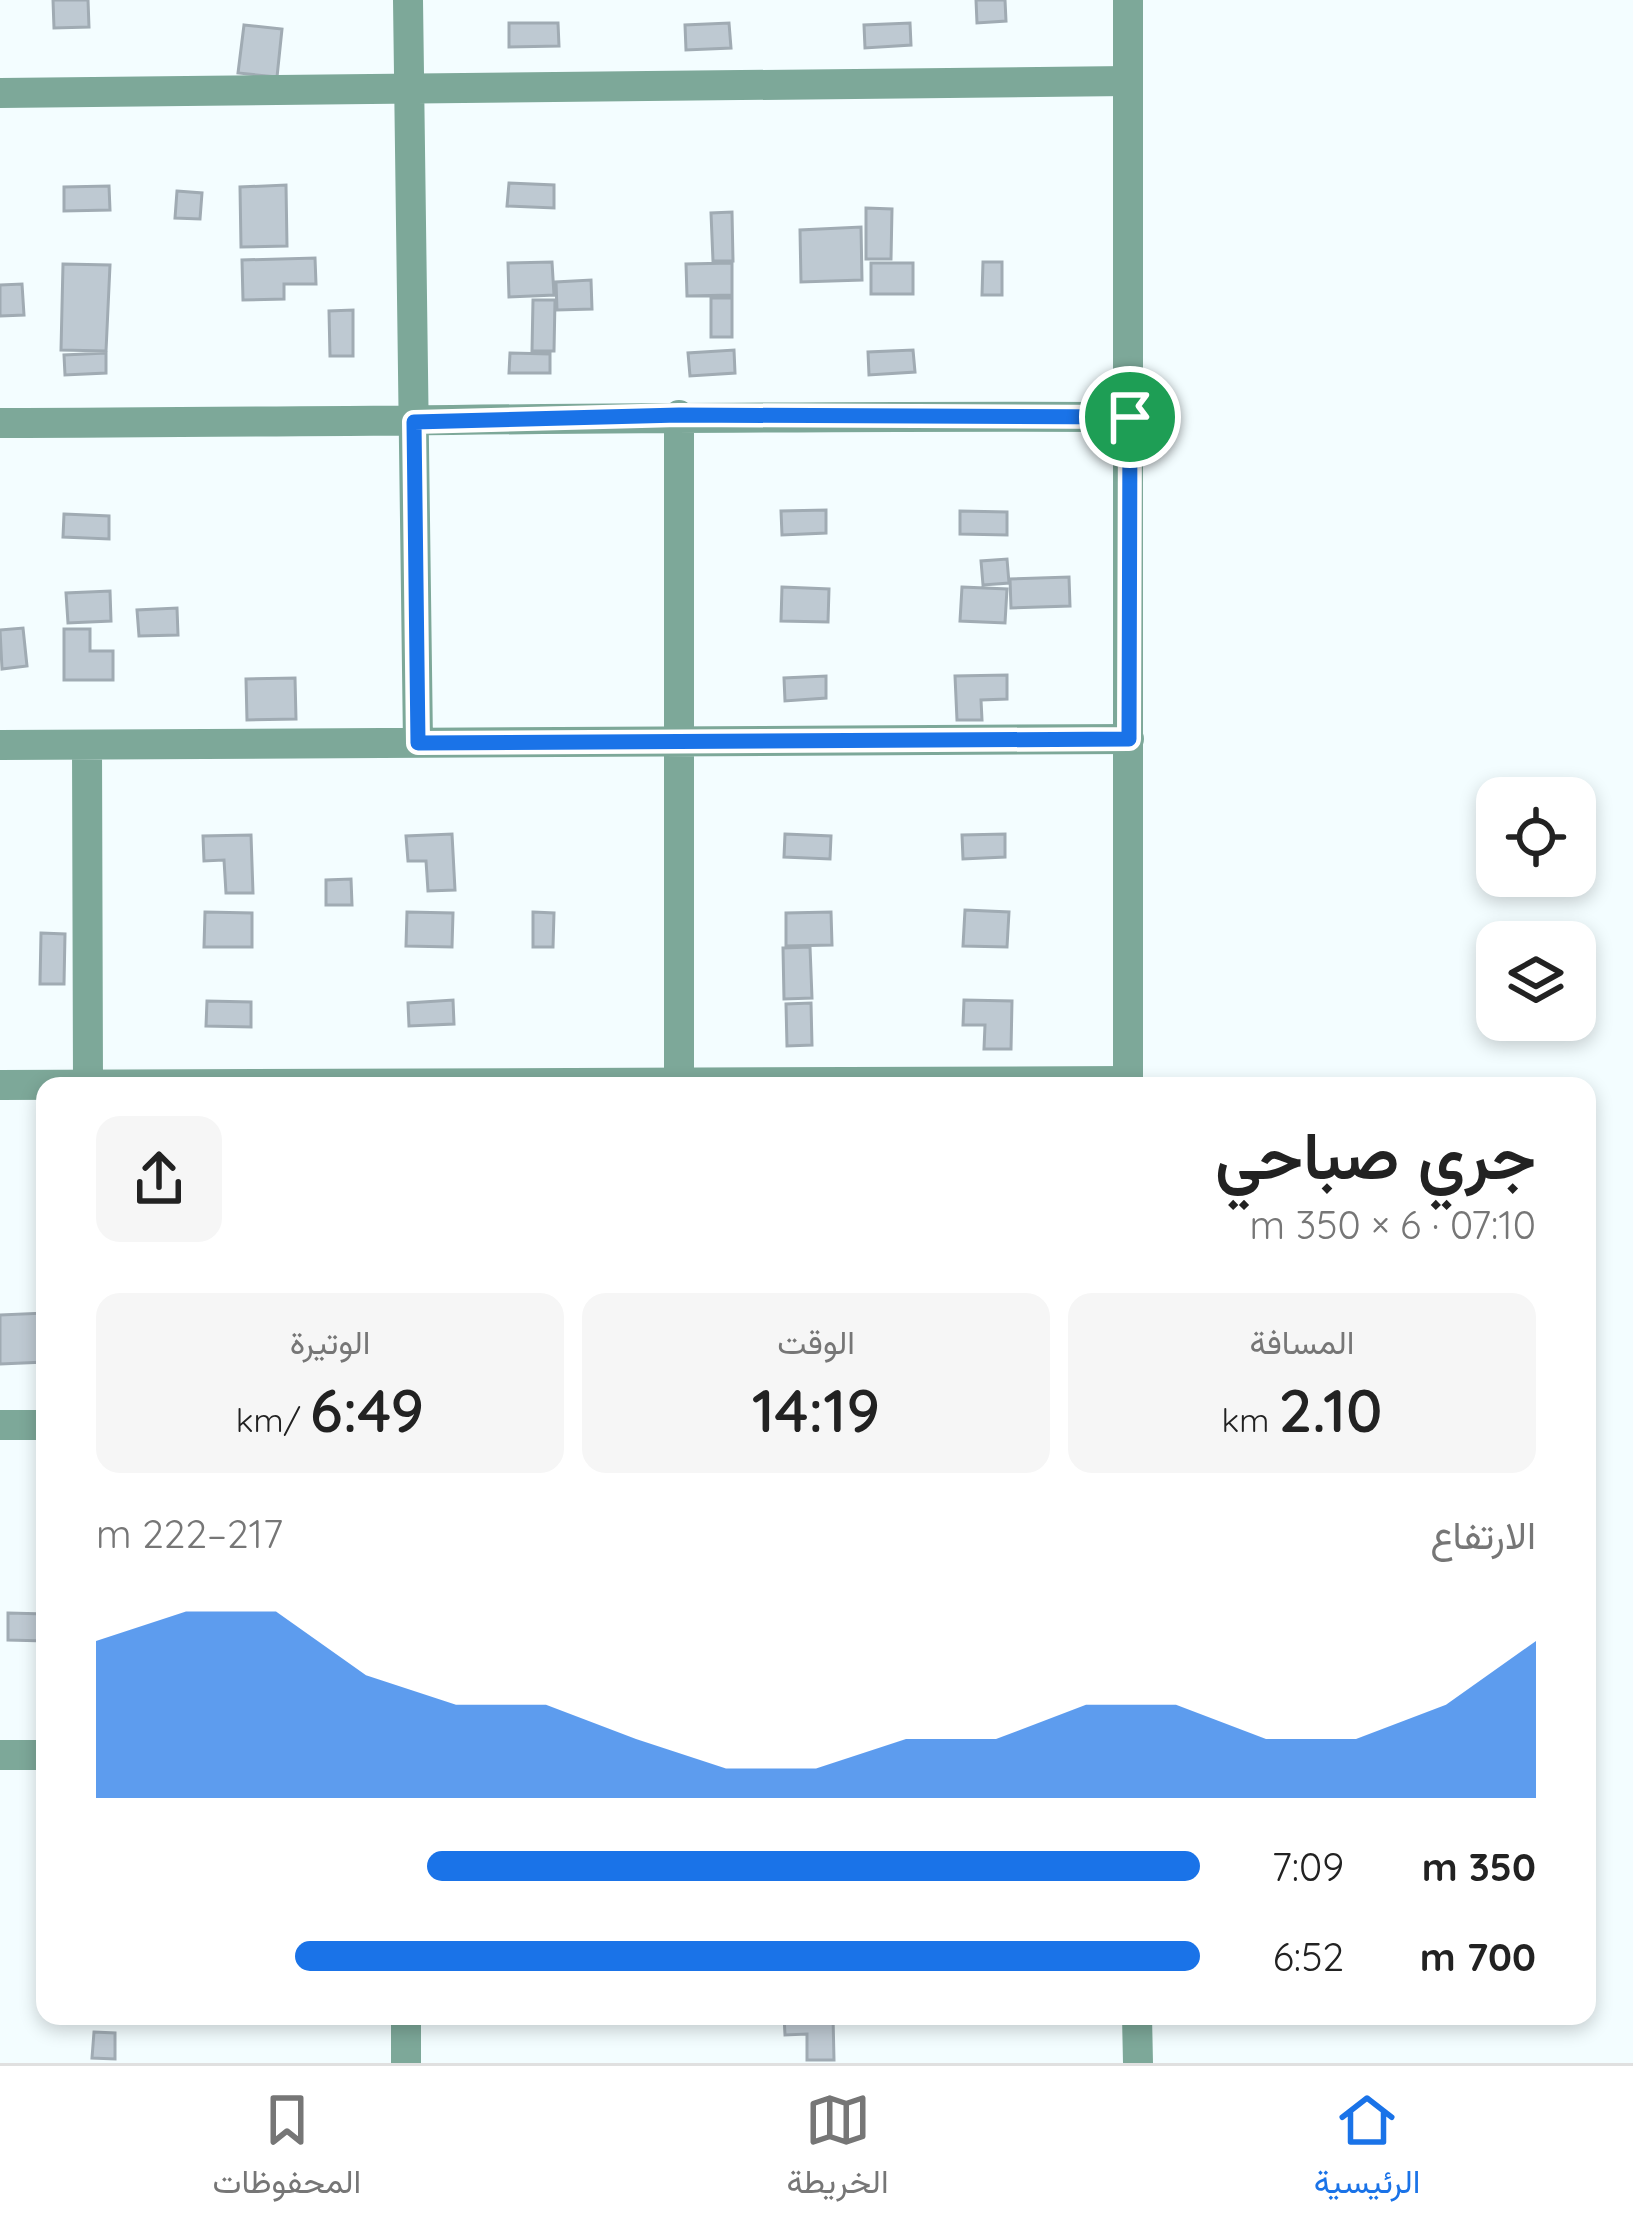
<!DOCTYPE html>
<html lang="ar">
<head>
<meta charset="utf-8">
<style>
  body { margin:0; font-family:Quicksand,Vazirmatn,sans-serif; background:#f6f6f6; color:#222; direction:rtl; height:100vh; display:flex; flex-direction:column; font-size:45px; white-space:nowrap }
  * { box-sizing:border-box; margin:0 }
  p { font-size:39px; color:#767676 }
  .icon { flex:none; width:66px; height:66px; fill:none; stroke:currentColor; stroke-width:2; stroke-linecap:round; stroke-linejoin:round }
  .map { position:relative; flex:1; overflow:hidden; direction:ltr }
  .drawer { position:absolute; left:36px; top:1077px; width:1560px; height:948px; display:flex; flex-direction:column; background:#fff; border-radius:24px; box-shadow:0 6px 18px #0003; direction:rtl }
  .drawer>* { flex:none }
  .controls { position:absolute; left:1476px; top:777px; display:grid; gap:24px }
  .controls a { display:grid; place-items:center; width:120px; height:120px; border-radius:24px; background:#fff; box-shadow:0 6px 18px #0003; font-size:60px }
  .pin { position:absolute; display:grid; place-items:center; width:102px; height:102px; color:#fff; margin:-51px; border:6px solid #fff; border-radius:50%; box-shadow:0 3px 12px #0007 }
  .round { display:grid; place-items:center; flex:none; width:126px; height:126px; border-radius:24px; background:#f6f6f6 }
  .overview { display:flex; align-items:center; justify-content:space-between; height:204px; padding:0 60px }
  h1 { font-size:66px; font-weight:600; line-height:90px }
  .metrics { display:grid; grid-template-columns:repeat(3,1fr); gap:18px; height:204px; padding:12px 60px }
  .metrics div { display:grid; align-content:center; border-radius:24px; background:#f6f6f6; text-align:center }
  .metrics b { font-size:60px; font-weight:600 }
  .metrics small { font-size:33px; font-weight:400 }
  .metrics p { font-size:33px }
  .chart { height:336px; padding:24px 60px }
  .chart p { display:flex; justify-content:space-between }
  .chart svg { width:100%; height:216px; margin-top:12px; fill:#1a73e8; opacity:.7 }
  ul { padding:0 60px; list-style:none; font-size:39px }
  li { display:grid; grid-template-columns:192px 144px 1fr; align-items:center; height:90px }
  li i { height:30px; border-radius:15px; background:#1a73e8 }
  .dock { display:flex; justify-content:space-around; align-items:center; height:168px; border-top:3px solid #e0e0e0; background:#fff; font-size:33px; color:#767676 }
  .dock a { display:grid; justify-items:center; gap:6px }
  .dock .active { color:#1a73e8 }
  .map>svg:first-child { display:block }
</style>
</head>
<body>
<div class="map">
<svg width="1633" height="2063" viewBox="0 0 1633 2063">
  <rect width="100%" height="100%" fill="#f3fdff"/>
  <path fill="#bec9d2" stroke="#a0abb3" stroke-width="3" d="M53 0H88L89 27 54 28Z
    M976 0H1005L1006 21 977 23Z
    M509 23H558L559 46 509 47Z
    M729 23 731 48 686 50 685 25Z
    M910 23 911 45 865 48 864 25Z
    M244 25 282 29 277 77 238 73Z
    M509 183 554 185V208L507 206Z
    M286 185 287 246 241 247 240 187Z
    M109 186 110 210 64 211V187Z
    M177 191 202 193 200 219 175 218Z
    M866 208 892 209 891 259H866Z
    M732 212 733 261H713L711 213Z
    M861 227 862 280 801 282 800 230Z
    M315 258 316 284H284V299L243 300 242 260Z
    M552 262 554 295 509 297 508 263Z
    M983 262H1002V295H982Z
    M732 263V295L687 296 686 264Z
    M871 263H913V294H871Z
    M63 264 110 265 106 351 61 350Z
    M591 280 592 309 557 310 556 282Z
    M22 284 24 315 0 316V285Z
    M711 298H732V337H711Z
    M533 300H555L554 351H532Z
    M353 310V356H330L329 311Z
    M734 350 735 373 690 376 688 353Z
    M913 350 915 372 869 375 868 352Z
    M106 353V373L65 375 64 355Z
    M510 353 550 354V373H509Z
    M826 510V533L782 535 781 511Z
    M960 511 1007 512V535L960 534Z
    M64 514 109 516V539L63 537Z
    M1007 559 1009 583 983 585 981 561Z
    M1069 577 1070 606 1011 608 1010 579Z
    M782 587 829 589 828 622 781 621Z
    M962 587 1007 589 1005 623 960 621Z
    M110 591 111 621 68 623 66 593Z
    M177 608 178 635 139 636 137 610Z
    M23 628 27 666 2 669 0 630Z
    M64 629H90V651H113V680H64Z
    M1007 675V699L981 700 982 720H957L955 676Z
    M826 676V698L785 701 784 678Z
    M295 678 296 719 247 720 246 679Z
    M452 834 455 890 428 891 426 861H408L406 836Z
    M785 834 831 836 830 859 784 857Z
    M1005 834V857L963 859 962 835Z
    M251 835 253 893H226L224 860 204 861 203 836Z
    M351 879 352 905H326V880Z
    M965 910 1009 912 1007 947 963 946Z
    M205 912 252 913V947H204Z
    M407 912 453 913 452 947 406 946Z
    M533 912 554 913 553 947H533Z
    M831 912 832 945 786 946V913Z
    M41 933 65 934 64 984H40Z
    M810 947 812 998 784 999 783 948Z
    M453 1000 454 1024 409 1026 408 1003Z
    M964 1000 1012 1001 1011 1049H984L985 1025H963Z
    M207 1001 251 1002V1027L206 1026Z
    M811 1003 812 1045 787 1046 786 1004Z
    M45 1313V1362L0 1364V1315Z
    M8 1613 45 1614V1641L8 1640Z
    M784 2016H833L834 2060H807V2034L785 2035Z
    M94 2032 115 2033V2059L92 2058Z"/>
  <g fill="none" stroke-linecap="round" stroke-linejoin="round">
    <path stroke="#7da899" stroke-width="30" d="M408 0 418 743
      M0 93 1128 81
      M679 415V1086
      M0 423C377 422 753 415 1130 417
      M0 745 1129 739
      M87 745 88 1086
      M0 1085 1127 1081
      M0 1425H45
      M0 1755H45
      M406 2016V2063"/>
    <path stroke="#7da899" stroke-width="30" d="M1128 1086V0
      M1137 2016 1138 2063"/>
  </g>
  <g fill="none" stroke-linecap="round" stroke-linejoin="round">
    <defs>
      <path id="route" d="M679 415 1130 417 1129 739 418 743 414 422Z"/>
    </defs>
    <use href="#route" stroke="#fff" stroke-width="24"/>
    <use href="#route" stroke="#1a73e8" stroke-width="15"/>
  </g>
</svg>
<div class="controls">
<a><svg class="icon" aria-label="locate" viewBox="0 0 24 24"><circle cx="12" cy="12" r="6"/><path d="M12 2v4M12 18v4M2 12h4M18 12h4"/></svg></a>
<a><svg class="icon" aria-label="layers" viewBox="0 0 24 24"><path d="M12 4l9 5-9 5-9-5zM3 14l9 5 9-5"/></svg></a>
</div>
<div class="pin" style="left:1130px;top:417px;background:#1e9e55"><svg class="icon" aria-label="arrive" viewBox="0 0 24 24"><path d="M6 21V4h12l-3 4 3 4H6"/></svg></div>
<section class="drawer">
<div class="overview"><div><h1>جري صباحي</h1><p>07:10 · 6 × 350 m</p></div><a class="round"><svg class="icon" aria-label="share" viewBox="0 0 24 24"><path d="M12 15V3M7 8l5-5 5 5M5 13v7h14v-7"/></svg></a></div>
<div class="metrics">
<div><p>المسافة</p><b>2.10<small> km</small></b></div>
<div><p>الوقت</p><b>14:19</b></div>
<div><p>الوتيرة</p><b>6:49<small> /km</small></b></div>
</div>
<div class="chart"><p><span>الارتفاع</span>217–222 m</p>
<svg viewBox="0 0 160 44" preserveAspectRatio="none"><path d="M0 44V12L10 6L20 6L30 19L40 25L50 25L60 32L70 38L80 38L90 32L100 32L110 25L120 25L130 32L140 32L150 25L160 12V44z"/></svg>
</div>
<ul>
<li><b>350 m</b>7:09<i style="width:70%"></i></li>
<li><b>700 m</b>6:52<i style="width:82%"></i></li>
</ul>
</section>
</div>
<nav class="dock">
<a class="active"><svg class="icon" aria-label="home" viewBox="0 0 24 24"><path d="M3 11l9-7 9 7M6 9v11h12V9"/></svg>الرئيسية</a>
<a><svg class="icon" aria-label="map" viewBox="0 0 24 24"><path d="M3 6l6-2 6 2 6-2v14l-6 2-6-2-6 2zM9 4v14M15 6v14"/></svg>الخريطة</a>
<a><svg class="icon" aria-label="saved" viewBox="0 0 24 24"><path d="M7 4h10v16l-5-4-5 4z"/></svg>المحفوظات</a>
</nav>
</body>
</html>
